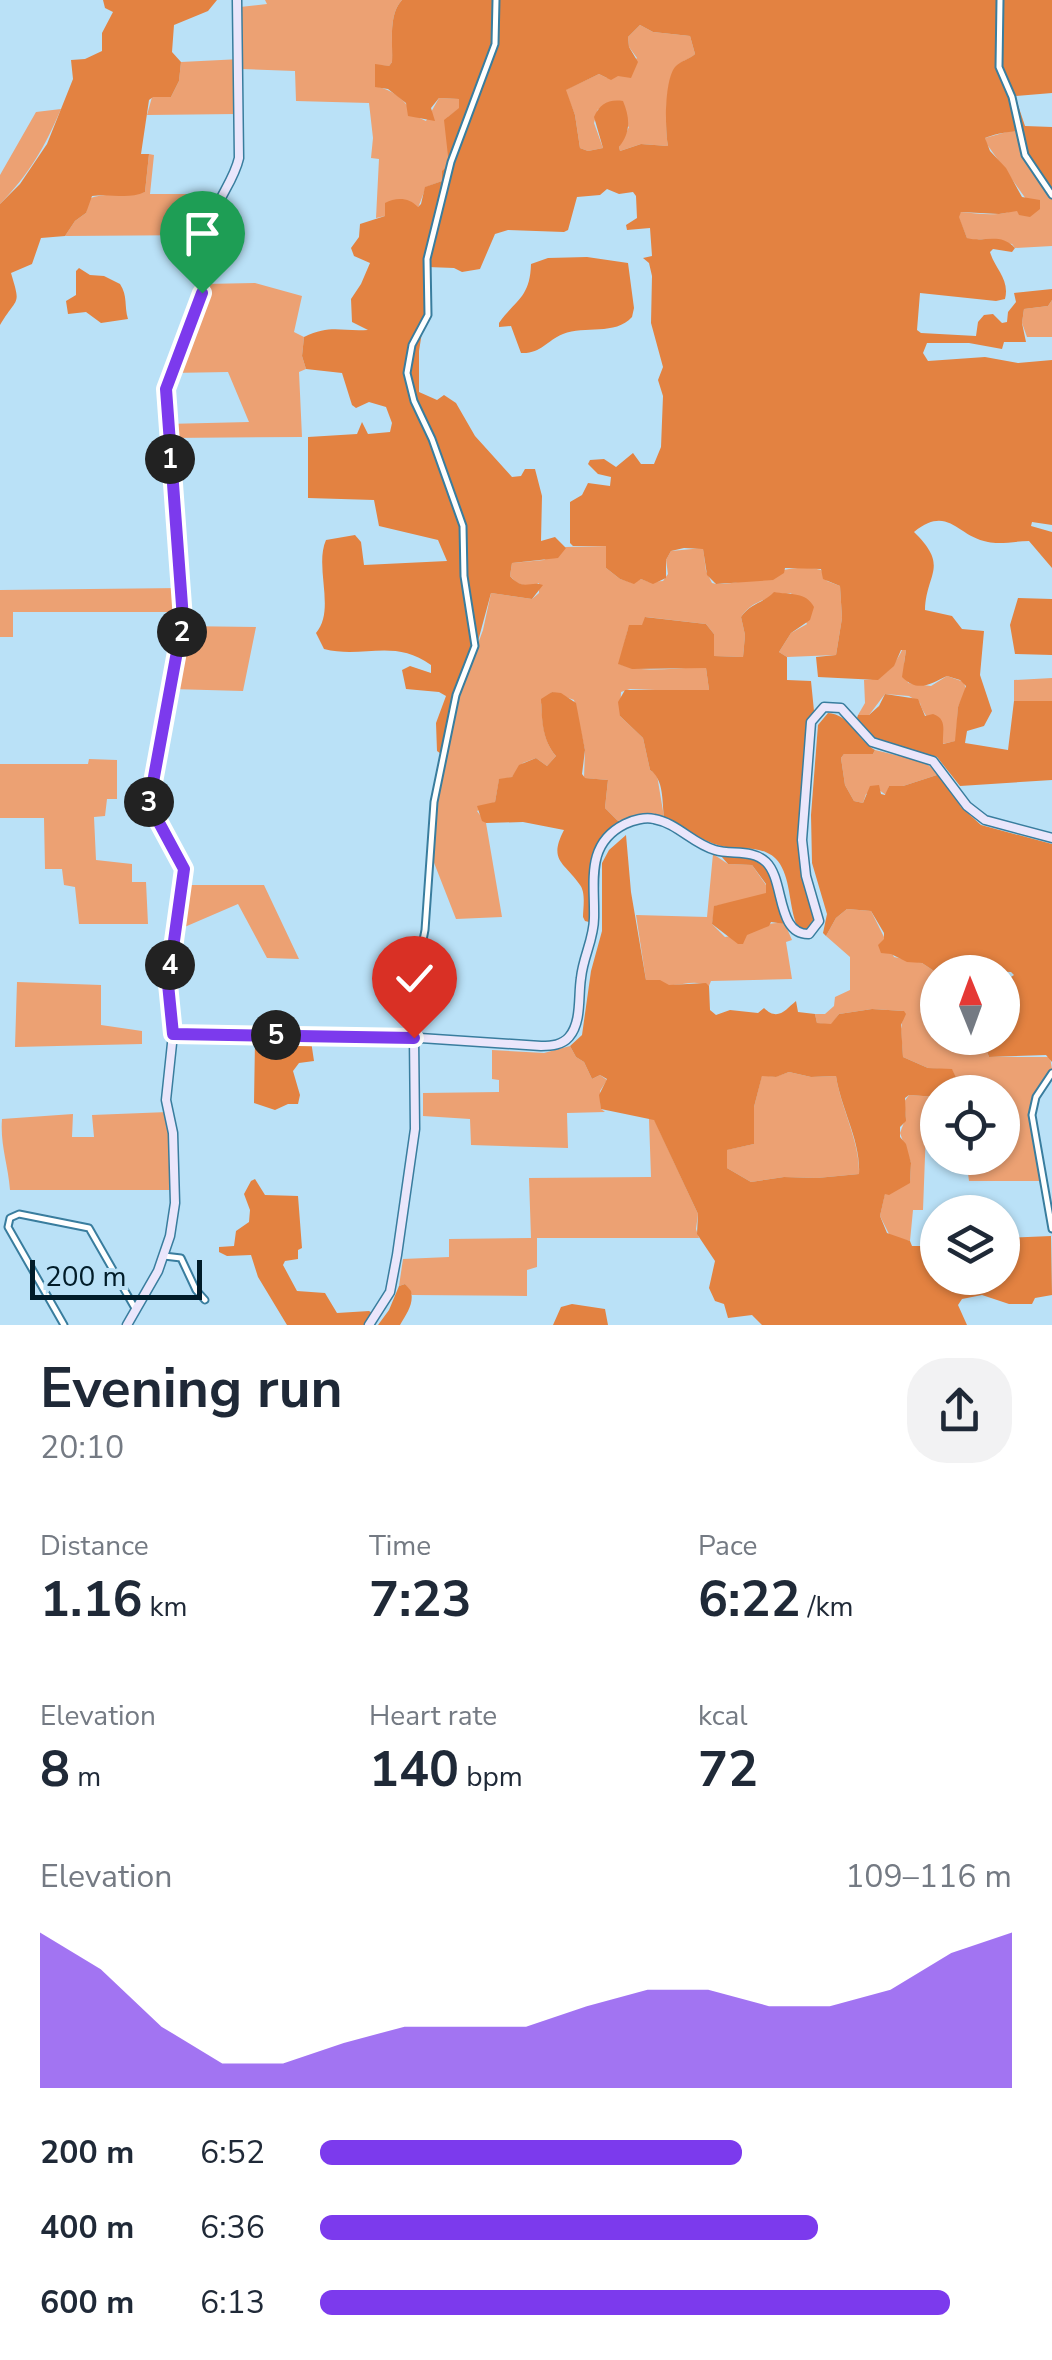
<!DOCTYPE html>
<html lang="en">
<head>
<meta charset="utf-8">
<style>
  body { margin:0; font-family:"Nunito Sans",sans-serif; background:#f2f2f3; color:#1f2937; height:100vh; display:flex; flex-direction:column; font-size:38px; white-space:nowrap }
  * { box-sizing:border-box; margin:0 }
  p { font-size:32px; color:#747a83 }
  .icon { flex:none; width:55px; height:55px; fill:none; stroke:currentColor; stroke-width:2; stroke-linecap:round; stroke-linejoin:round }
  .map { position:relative; height:1325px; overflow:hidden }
  .sheet { display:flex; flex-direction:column; background:#fff; flex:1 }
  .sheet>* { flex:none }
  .needle { width:65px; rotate:359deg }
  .buttons { position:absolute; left:920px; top:955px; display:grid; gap:20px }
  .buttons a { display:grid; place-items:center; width:100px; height:100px; border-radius:50%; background:#fff; box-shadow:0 2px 8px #0004; font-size:50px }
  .scale { position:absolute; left:30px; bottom:25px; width:172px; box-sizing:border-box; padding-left:10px; border:5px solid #011c29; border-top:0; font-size:28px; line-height:35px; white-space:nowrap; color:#011c29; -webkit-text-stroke:8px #bae1f7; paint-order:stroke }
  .pin { position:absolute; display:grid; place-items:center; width:85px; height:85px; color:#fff; margin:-102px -42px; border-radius:50% 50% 50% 0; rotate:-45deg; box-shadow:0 0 10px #0007 }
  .pin .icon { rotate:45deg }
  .km { position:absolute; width:50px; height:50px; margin:-25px; border-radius:50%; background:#222; color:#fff; font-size:28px; line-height:50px; text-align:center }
  .round { display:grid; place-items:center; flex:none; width:105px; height:105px; border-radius:40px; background:#f2f2f3 }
  .summary { display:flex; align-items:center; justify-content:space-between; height:170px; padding:0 40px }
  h1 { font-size:55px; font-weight:700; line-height:75px }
  .metrics { display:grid; grid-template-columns:repeat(3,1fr); gap:15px; height:170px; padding:10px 40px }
  .metrics div { display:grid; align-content:center }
  .metrics b { font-size:50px; font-weight:700 }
  .metrics small { font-size:28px; font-weight:400 }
  .metrics p { font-size:28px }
  .chart { height:280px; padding:20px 40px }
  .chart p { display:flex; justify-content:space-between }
  .chart svg { width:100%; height:180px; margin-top:10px; fill:#7c3aed; opacity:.7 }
  ul { padding:0 40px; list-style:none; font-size:32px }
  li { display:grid; grid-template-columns:160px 120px 1fr; align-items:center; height:75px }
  li i { height:25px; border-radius:12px; background:#7c3aed }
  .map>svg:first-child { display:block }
</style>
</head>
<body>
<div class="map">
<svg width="1052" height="1325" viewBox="0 0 1052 1325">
  <rect width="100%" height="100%" fill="#bae1f7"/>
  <path fill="#eca173" d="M265 0H402C388 15 393 42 392 62L389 66 375 65V86C393 90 405 99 413 115L426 121 439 98 459 99 460 108 448 117 449 165 442 181 426 187 418 208 387 212 385 216 376 218 379 159 371 158 373 138 369 103 296 101 295 71 242 69 236 114 147 115 152 97H171L179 81 181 62 241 59 240 7 267 4Z
    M640 25 653 32 690 36 695 54C690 59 681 61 676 67 665 80 665 130 668 146L641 144 620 151 619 147 629 127 598 109 594 123 603 148 588 151 580 148 575 115 565 90 599 74 607 78 618 75 637 58 629 47 628 37Z
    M61 109C44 149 29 174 0 204V175L36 112Z
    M1010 131 1020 132 1033 167 1052 195V246L1015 248 1012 244 982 239 972 241 967 238 958 216 961 212C985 214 1010 220 1026 199L986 143 985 138Z
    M149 154 154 155 150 194H218L207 235 65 236 75 221 86 213 88 199C105 192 126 196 145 192Z
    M255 283 302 296 294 332 304 337 302 356 306 369 299 372 302 437 167 438 166 424 249 422 228 372 170 373 204 284Z
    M1052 300V337H1027L1022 323 1024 309 1048 306Z
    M607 546 606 568 620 579 633 583 641 579 649 582 663 581 668 574 666 560 671 551 703 548 706 571 712 583 716 584C752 585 785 560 821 570L827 581 840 586 842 618 836 655 787 657 779 652 791 633 807 624 791 593C772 597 752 600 741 617L745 635 743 657 713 656 714 634 706 624 646 617 643 626 628 629 619 664C649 675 676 666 706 668L709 690 705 692 630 689 621 692 620 716 643 738 650 770 657 775 664 817 637 816 618 821 605 808 608 780 584 778 585 750 574 700 552 692 541 704C543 724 543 741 556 756L547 766 536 758 523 763 512 777 499 780 495 802 477 811 486 823 502 917 456 919 431 855 436 804 455 706 483 630 491 593 532 599 539 593V583L530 587 517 583 510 576 512 563 544 560 566 547Z
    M181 588 183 612H13V637H0V590Z
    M181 626 256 627 243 691 171 689Z
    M902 650H906L904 663 908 683 931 686 947 676 964 682 966 691 958 707 956 741 942 744C941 729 924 719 920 703L909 696 885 694 869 715H858L865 703 864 680C883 680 894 667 902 650Z
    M1052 678V701H1014V680Z
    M875 750 924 762 940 774 903 786H889L886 795 879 790 866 794 863 803 854 801 845 785 841 758 844 754H873Z
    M89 759 117 760V799H107L105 816 94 817 96 860 132 864V882H146L148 924H79L75 887 64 885 62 869H45L44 818H0V764H88Z
    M713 854 728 864 752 865 766 885V894L762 896 715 906 712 924 725 937C747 935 767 919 785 924L792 940 786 942 792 979 711 981 709 986C695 980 687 984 673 985 664 986 655 981 646 980L636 915 707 917Z
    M181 885H264L299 959 267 958 238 904 173 932Z
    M847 909 871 911 894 957 922 963 937 973 938 1038H982L989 1057H1050L1052 1069C1019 1113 1031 1132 1042 1181H969L966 1158H1002V1092H963L952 1070 928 1068 903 1057 901 1029 904 1011 872 1009 839 1014 831 1025 817 1023 815 1014H825L834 1006 835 997 850 990V957L826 936 836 918Z
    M17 982 101 985V1025L142 1031V1044L15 1047Z
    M570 1046 576 1057 584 1062 592 1079 600 1075 607 1080 600 1091 601 1109 605 1112 567 1113 568 1148 471 1145 470 1119 423 1116V1093L499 1092V1080L492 1079V1050L544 1053Z
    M789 1072 811 1077 836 1076C841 1109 860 1141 859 1174L817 1178 784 1177 751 1182 727 1168 726 1150 754 1144V1107L762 1075 775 1077Z
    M909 1095 937 1097V1128L926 1130 923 1210H913L910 1241 890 1236 880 1216 885 1193 910 1182 911 1163 900 1133 906 1117 904 1102Z
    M168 1112 173 1190H10C8 1164 0 1145 2 1119L73 1114 72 1137H94L92 1115Z
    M649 1119H654L698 1214 696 1229 699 1238H537V1267L527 1270V1296L412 1295 405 1284 399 1286 403 1259 449 1257V1239L531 1238 529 1178 651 1177Z"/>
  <path fill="#e38241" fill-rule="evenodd" d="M103 0H217L208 11 174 25 172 52 181 62 179 81 171 97H153L149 100 141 154H149L145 192C127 200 111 193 92 196L86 213 75 221 65 236 41 238 32 264 11 273C21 307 18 295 0 325V204L20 184 47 144 73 79 71 60 85 59 102 51V33L113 12 105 8Z
    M402 0H1052V93L1015 96 1025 126 1052 127V195C1038 175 1016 158 1019 132 1011 130 992 135 985 138L990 151 1006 168 1022 197 1040 200V209L1030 217 1019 215 1017 211 999 214 961 212 959 217 967 238C985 243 1000 232 1015 248L1012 252 993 249 990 252C995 269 1010 279 1005 299L996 301 920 293 917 330 921 333 976 336 978 322 984 315 993 314 1002 323 1007 322 1008 312 1016 302 1014 293 1052 289V300L1048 306 1024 309 1022 323 1026 342H1004L1002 349 969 343H927L923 353 928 361 985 357 1018 363 1052 360V525L1032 522 1031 526 1052 532V568L1029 541C1016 541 1000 545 988 542 957 537 949 504 914 532 950 567 926 573 925 610L952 616 962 629 984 631 980 675 992 711 984 726 967 731 965 743 1008 750 1014 701H1052V780L960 786 937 757 876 739 857 718 858 715H869L879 706 885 694 918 699 925 716 933 714C948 719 942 732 943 744L955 741 958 707 966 686 960 680 947 676C930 684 918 693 902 677L906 650H901L894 666 878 680 818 677 816 657 836 655 842 618 840 586 823 579 821 569 785 568 784 573 773 580 716 584 707 575 703 549 684 548 671 551 666 560V578L653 584 641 579 634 584 620 579 606 568V546H573L570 543V502L582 495 588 483 610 486 611 477 598 474 588 464 590 460 604 459 616 467 633 453 641 464H654L661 447 663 396 658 380 663 367 651 323 652 276 649 263 643 258 652 256 650 228 627 230 626 225 637 218 636 196 633 192 619 194 607 189 600 195 577 197 568 230 564 232 508 230 495 234 480 269 462 272 454 268 428 267 432 304 423 326 419 351V392L437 400 444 395 456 403 475 436 512 477 521 476 525 469H535L542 496 541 541 555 537 566 548 558 558 512 563 510 576C524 592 530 580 543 585L532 599 491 593 474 656 460 684 452 734 444 756 437 751 436 723 446 696 439 692 406 689 402 670 410 666 431 673V665C394 638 363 659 324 649L316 633C336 610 314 567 326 540L355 535 361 542 364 565 447 561 438 540 379 526 374 500 308 498V437L357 434 362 422 368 434 390 432 392 423 386 407 369 402 356 408 352 405 342 373 306 369 302 356 304 337C332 324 341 332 368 330L352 322 351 299 361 284 370 263 354 256 351 248 359 237 360 224 385 216V203C396 197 409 197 418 207L421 204 425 187 442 181V171L449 165 444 120 459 108V99L439 98 431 108 435 121 408 116 406 103 388 89 375 87V64L389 66 392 62C393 42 388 15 402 0ZM640 25 653 32 690 36 695 54C690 59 680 61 675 67 664 81 665 130 668 146L641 144 620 151 619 147C631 132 630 118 623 101 608 99 600 104 594 117L603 148 588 151 580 148 575 115 566 90 599 74 611 80 618 76 631 78 638 62 629 47 628 37Z
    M587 257 628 263 634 308 632 317C615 336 585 325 563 334 546 341 541 354 521 353L511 326 499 327V323C516 299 530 298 531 264L548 258Z
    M79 268 90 275 104 276 120 284C128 296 124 306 128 319L101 323 86 312 68 314 66 301 76 295V271Z
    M774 592C788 595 806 591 814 607L810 620 791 633 779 652 787 657V680L811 681 814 711 808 722 804 745 801 846 817 916 812 928 803 930 797 926C789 907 791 882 780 864 766 843 741 851 721 846 701 841 683 826 664 817 662 801 664 779 650 770L643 738 620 716 618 702 625 690H709L706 668 632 669 618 664 629 625H642L645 617 706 624 714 634V656L743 657 745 635 741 617C750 603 764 603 774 592Z
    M1018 598 1052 599V655L1015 654 1010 625Z
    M552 692 561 693 576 703 585 750 582 774 585 778 608 780 605 808 618 821H626C583 864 589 863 593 923L585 921 583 917C583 908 586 893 580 885 564 862 548 861 564 830L523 822 486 823 482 821 477 806 495 802 499 779 512 777 519 765 536 758 547 766 556 756C542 740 542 720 541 699Z
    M828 713C850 714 857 740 875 750L873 754H844L841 758 845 785 854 801 863 803 870 786 879 785 881 794 885 795 889 786H903L940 774 961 807 981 825 1052 844V1062L1046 1055 989 1057 982 1038H1002L1003 982 1014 975 1011 972 952 969 937 973 922 963 907 962 891 954 881 953 878 945 884 939V933L871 911 847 909 836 918 826 936 823 933 827 914 812 863 811 815 818 725Z
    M626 835 631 892 646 980H660L669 985 706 983 709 986 710 1010 716 1015 730 1010 758 1013 764 1008C778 1022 786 1009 796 1001L798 1012 815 1014 817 1023 831 1024 839 1014 872 1009 904 1011 906 1014 901 1025 903 1057 928 1068 952 1069 963 1092H938L937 1097 909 1095 905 1098 906 1121 900 1127V1137L906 1144 911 1163 910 1183 889 1195 885 1194 880 1216 887 1233 910 1241 912 1246H929L937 1241 938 1278H1002L1003 1238 1051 1236 1052 1295 1035 1298 1032 1304H1009L982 1295 962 1299 958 1305 967 1325H762L752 1315 728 1318 724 1304 715 1301 709 1288 715 1261 697 1234 698 1214 654 1120 601 1109 599 1095 607 1079 600 1075 592 1079 584 1062 576 1057 570 1046 582 1035 591 971 602 931V863L609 850ZM789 1072 811 1077 836 1076C841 1109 861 1141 859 1174L817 1178 784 1177 751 1182 727 1168V1150L754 1144V1107L762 1076 776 1077Z
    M721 856 756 859 771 870 785 924 771 922 769 926 747 935 743 944H738L712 924 714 906 766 893V884L752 865 728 864Z
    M255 1040 311 1041 314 1061 299 1063 293 1071 300 1095 298 1104H288L275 1110 254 1103Z
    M255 1179 265 1195 298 1196 302 1248 298 1250V1259L285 1261 283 1265 297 1291 325 1293 337 1313 369 1311 374 1314 366 1325H287L258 1277 251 1255 227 1256 219 1252V1247L234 1246 236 1231 249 1222 250 1210 244 1194 251 1181Z
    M405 1284 411 1291C414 1304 407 1313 400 1325H378L389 1310 399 1286Z
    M572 1304 605 1309 608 1325H553L561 1307Z"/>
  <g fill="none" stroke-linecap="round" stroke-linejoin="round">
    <defs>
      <path id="street" d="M1000 0 999 67 1012 97 1025 155 1052 195
        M414 1036 413 991 425 930 434 802 456 695 475 646 464 576 463 526 432 439 414 401 407 373 412 345 428 315 427 259 451 162 495 44 496 0
        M1052 1073 1036 1097 1032 1115 1052 1229
        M164 1256 181 1258 196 1290 205 1300
        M64 1325 8 1227 10 1218 19 1214 89 1228 136 1310"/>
      <path id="secondary" d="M173 1034 375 1035 541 1046C552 1046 562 1045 569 1037 582 1022 578 996 581 978 583 957 594 939 594 918 595 882 585 844 625 824 633 820 645 817 654 819 677 823 693 844 715 850 732 855 752 849 766 862 785 880 776 935 809 934L819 921 806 876 802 840 811 722 824 707 841 708 872 742 933 761 967 806 985 820 1052 838
        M127 1325 158 1271 170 1236 175 1203 173 1133 166 1100 173 1034 167 984 184 869 149 804 183 619 166 421C163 366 190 343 202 294 209 268 204 241 213 216 220 195 234 180 239 158L237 0
        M369 1325 390 1292 397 1255 415 1129 414 1037"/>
    </defs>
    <use href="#street" stroke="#397d9e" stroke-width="9"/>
    <use href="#secondary" stroke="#397d9e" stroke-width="11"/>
    <use href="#street" stroke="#fff" stroke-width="5"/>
    <use href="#secondary" stroke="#eae6fb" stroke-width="8"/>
  </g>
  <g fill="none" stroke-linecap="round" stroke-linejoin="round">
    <defs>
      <path id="route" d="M202 293 166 389 183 619 149 804 184 869 168 984 173 1034 414 1038"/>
    </defs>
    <use href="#route" stroke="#fff" stroke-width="20"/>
    <use href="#route" stroke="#7c3aed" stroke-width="12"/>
  </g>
</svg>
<div class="buttons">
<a><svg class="needle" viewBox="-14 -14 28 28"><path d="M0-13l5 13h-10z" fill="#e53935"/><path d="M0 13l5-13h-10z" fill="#747a83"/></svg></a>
<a><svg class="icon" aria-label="locate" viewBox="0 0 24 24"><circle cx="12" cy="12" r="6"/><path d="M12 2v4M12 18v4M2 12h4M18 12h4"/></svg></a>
<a><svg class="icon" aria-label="layers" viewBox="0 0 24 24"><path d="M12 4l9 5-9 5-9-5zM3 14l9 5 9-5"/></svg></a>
</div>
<div class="scale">200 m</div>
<div class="pin" style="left:202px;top:293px;background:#1e9e55"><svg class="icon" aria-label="arrive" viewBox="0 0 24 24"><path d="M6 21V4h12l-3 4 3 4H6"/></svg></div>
<div class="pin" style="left:414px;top:1038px;background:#d93025"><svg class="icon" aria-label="check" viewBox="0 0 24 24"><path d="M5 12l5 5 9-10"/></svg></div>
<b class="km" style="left:170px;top:459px">1</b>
<b class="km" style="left:182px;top:632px">2</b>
<b class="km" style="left:149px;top:802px">3</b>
<b class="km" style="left:170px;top:965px">4</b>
<b class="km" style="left:276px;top:1035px">5</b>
</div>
<section class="sheet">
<div class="summary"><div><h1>Evening run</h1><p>20:10</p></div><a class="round"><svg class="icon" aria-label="share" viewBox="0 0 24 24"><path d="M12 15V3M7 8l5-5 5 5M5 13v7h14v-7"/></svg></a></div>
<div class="metrics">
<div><p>Distance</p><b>1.16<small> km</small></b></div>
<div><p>Time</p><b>7:23</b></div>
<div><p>Pace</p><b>6:22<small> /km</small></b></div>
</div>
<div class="metrics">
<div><p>Elevation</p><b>8<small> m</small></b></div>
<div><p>Heart rate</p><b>140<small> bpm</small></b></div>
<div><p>kcal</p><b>72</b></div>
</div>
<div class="chart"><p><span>Elevation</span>109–116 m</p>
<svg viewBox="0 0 160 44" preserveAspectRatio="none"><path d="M0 44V6L10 15L20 29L30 38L40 38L50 33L60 29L70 29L80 29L90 24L100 20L110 20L120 24L130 24L140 20L150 11L160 6V44z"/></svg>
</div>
<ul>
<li><b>200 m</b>6:52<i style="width:61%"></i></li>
<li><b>400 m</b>6:36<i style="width:72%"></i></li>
<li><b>600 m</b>6:13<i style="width:91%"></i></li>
</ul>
</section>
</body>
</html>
